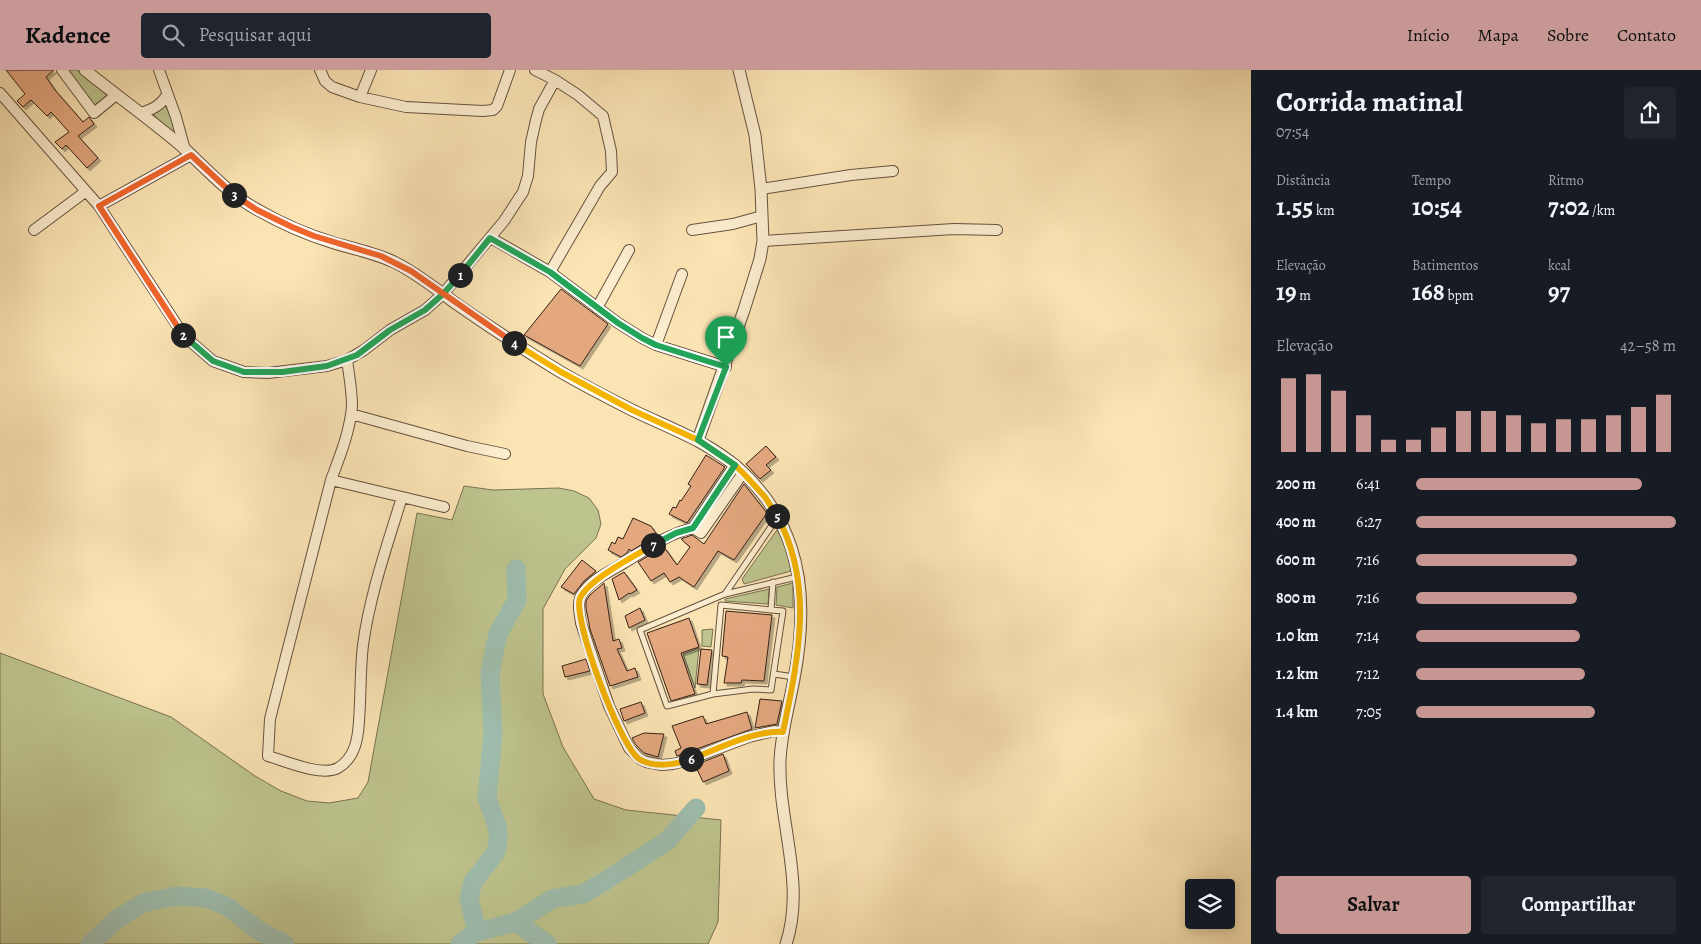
<!DOCTYPE html>
<html lang="pt">
<head>
<meta charset="utf-8">
<style>
  body { margin:0; font-family:Alegreya,serif; background:#20242c; color:#f1f3f6; height:100vh; display:flex; flex-direction:column; font-size:19px; white-space:nowrap }
  * { box-sizing:border-box; margin:0 }
  p { font-size:16px; color:#9ea1a6 }
  .icon { flex:none; width:28px; height:28px; fill:none; stroke:currentColor; stroke-width:2; stroke-linecap:round; stroke-linejoin:round }
  .map { position:relative; flex:1; overflow:hidden }
  .drawer { display:flex; flex-direction:column; background:#171b24; width:450px }
  .drawer>* { flex:none }
  .tools { position:absolute; left:1185px; top:809px; display:grid; gap:10px }
  .tools a { display:grid; place-items:center; width:50px; height:50px; border-radius:5px; background:#171b24; box-shadow:0 2px 12px #0003; font-size:25px }
  .pin { position:absolute; display:grid; place-items:center; width:42px; height:42px; color:#fff; margin:-51px -21px; border-radius:50% 50% 50% 0; rotate:-45deg; box-shadow:0 0 5px #0007 }
  .pin .icon { rotate:45deg }
  .km { position:absolute; width:25px; height:25px; margin:-12px; border-radius:50%; background:#222; color:#fff; font-size:14px; line-height:25px; text-align:center }
  .round { display:grid; place-items:center; flex:none; width:52px; height:52px; border-radius:5px; background:#20242c }
  .head { display:flex; align-items:center; justify-content:space-between; height:85px; padding:0 25px }
  h1 { font-size:28px; font-weight:700; line-height:38px }
  .metrics { display:grid; grid-template-columns:repeat(3,1fr); gap:8px; height:85px; padding:5px 25px }
  .metrics div { display:grid; align-content:center }
  .metrics b { font-size:25px; font-weight:700 }
  .metrics small { font-size:14px; font-weight:400 }
  .metrics p { font-size:14px }
  .chart { height:140px; padding:10px 25px }
  .chart p { display:flex; justify-content:space-between }
  .chart svg { width:100%; height:90px; margin-top:5px; stroke:#c59692; stroke-width:6 }
  .button { display:flex; gap:10px; margin-top:auto; padding:10px 25px }
  .button a { flex:1; height:58px; border-radius:5px; background:#c59692; color:#111; font-size:20px; font-weight:700; line-height:58px; text-align:center }
  .button a+a { background:#20242c; color:#f1f3f6 }
  ul { padding:0 25px; list-style:none; font-size:16px }
  li { display:grid; grid-template-columns:80px 60px 1fr; align-items:center; height:38px }
  li i { height:12px; border-radius:6px; background:#c59692 }
  header { display:flex; align-items:center; gap:30px; box-sizing:border-box; height:70px; padding:0 25px; background:#c59692; color:#111 }
  header strong { font-size:24px }
  nav { display:flex; gap:28px; margin-inline-start:auto; font-size:18px }
  .search { width:350px; height:45px; background:#20242c; display:flex; align-items:center; gap:12px; box-sizing:border-box; padding:0 18px; border-radius:5px; color:#9ea1a6; font-size:19px }
  main { display:flex; flex:1; min-height:0 }
  .map>svg:first-child { display:block }
</style>
</head>
<body>
<header>
<strong>Kadence</strong>
<div class="search"><svg class="icon" aria-label="search" viewBox="0 0 24 24"><circle cx="10" cy="10" r="6"/><path d="M15 15l6 6"/></svg>Pesquisar aqui</div>
<nav><a>Início</a><a>Mapa</a><a>Sobre</a><a>Contato</a></nav>
</header>
<main>
<div class="map">
<svg width="1251" height="874" viewBox="0 0 1251 874">
  <defs>
    <filter id="shadow"><feDropShadow dx="3" dy="3" stdDeviation="0" flood-color="#0004"/></filter>
  </defs>
  <rect width="100%" height="100%" fill="#fbe4b4"/>
  <filter id="stains"><feTurbulence type="fractalNoise" baseFrequency=".004" numOctaves="4"/><feColorMatrix values="0 0 0 0 .2 0 0 0 0 .09 0 0 0 0 .02 0 0 0 .5 -.17"/></filter>
  <radialGradient id="worn" r=".72"><stop offset=".6" stop-color="#630" stop-opacity="0"/><stop offset="1" stop-color="#630" stop-opacity=".3"/></radialGradient>
  <path fill="#bec48e" stroke="#7a7253" d="M65 0H77L108 26 96 37Z
    M165 34 178 63 174 65 152 43 163 38Z
    M464 416 493 420 559 418 574 421 589 428 598 440 601 454 596 468 565 499 543 539V624L563 677 594 729 626 740 721 750 718 852 708 874H0V583L171 647 255 706 281 721 307 731 329 733 358 728 368 712 417 443 452 450Z
    M777 460 785 474 791 501 744 514 742 509Z
    M793 513V538L776 535 777 517Z
    M769 519 768 534 725 531V529Z
    M713 559 711 577 702 576V560Z
    M699 578 695 618 683 584Z"/>
  <g fill="none" stroke-linecap="round" stroke-linejoin="round">
    <path stroke="#9fbeaf" stroke-width="19" d="M516 852 547 874
      M477 862 469 828 473 812 496 782 498 772V759L487 728 493 664 490 602 498 564 517 530 516 499
      M90 874 116 850 143 833 177 826 206 828 228 837 259 861 285 874
      M460 874 477 862 516 852 552 829 583 824 605 811 667 771 696 738"/>
  </g>
  <path fill="#e4a87f" stroke="#352018" filter="url(#shadow)" d="M6 0H54L46 7 55 20 83 52 89 47 94 54 78 66 98 88 87 98 66 75 62 79 55 72 69 62 51 42 47 46 31 30 23 37 17 31 25 24Z
    M561 219 608 254 580 296 524 265Z
    M766 376 776 387 766 395 771 400 760 409 746 394Z
    M706 385 725 397 687 453 669 444 673 437 676 438 680 430 681 431 691 416 688 414Z
    M744 414 767 443 734 490 718 481 694 517 679 507 670 512 664 503 651 511 638 492 664 477 677 495 690 477 681 469 692 465 704 474Z
    M633 448 651 456 657 465 631 481 629 479 627 483 621 487 608 480 612 472 615 474 618 467 623 469Z
    M582 490 596 501 584 511 574 524 561 517Z
    M624 502 637 520 630 524 629 523 619 530 612 509Z
    M604 513 613 571 619 569 622 578 617 579 627 601 635 598 638 607 610 616 590 559 586 538V531L590 525Z
    M640 538 645 550 629 558 625 546Z
    M726 541 772 545 764 611 742 610 741 613H724L728 587 722 586Z
    M689 548 699 577 681 583 695 624 671 631 647 563Z
    M701 579 712 580 707 615 697 614Z
    M586 589 590 601 565 607 562 596Z
    M760 629 782 631 777 654 755 658Z
    M641 632 645 643 624 651 620 639Z
    M747 642 752 659 677 686 675 681 681 678 672 656 703 646 706 654Z
    M644 663 664 664 658 687 644 683 635 674 632 668Z
    M723 684 729 701 703 712 695 695Z"/>
  <g fill="none" stroke-linecap="round" stroke-linejoin="round">
    <defs>
      <path id="service" d="M725 524 777 448
        M771 540 783 541 771 620 753 619 713 624 721 535 771 540 773 512
        M774 604 794 607
        M713 624 667 636 640 560 725 524 797 507"/>
      <path id="minor" d="M62 0 94 43 116 25
        M159 0 176 47 185 80
        M320 0 325 11 332 17 360 27 406 37 483 41 493 40 497 36 510 0
        M535 0 555 10 578 25 603 46 611 81 612 102 600 116 550 202
        M0 23 99 136 184 266 213 291 244 302 268 303 327 296 347 290 364 280 390 260 425 240 443 224 504 151 523 122 528 106 531 72 536 50 539 39 555 10
        M360 27 371 0
        M141 43C153 39 160 36 167 25
        M761 119 851 105 893 101
        M99 136 191 85
        M34 160 85 122
        M692 160 733 154 762 146
        M491 168 550 202 618 253 642 268 656 275 726 297
        M763 171 954 159 997 160
        M597 238 629 180
        M656 275 682 204
        M347 290C349 305 352 320 352 336 350 361 340 386 331 410L270 649 268 686C285 691 322 707 338 698 355 688 358 669 359 651 361 626 360 600 363 575 370 524 387 476 402 427
        M351 344 467 376 505 384
        M331 410 444 437
        M693 458C667 464 646 480 624 493 609 502 590 510 581 526 577 535 580 544 581 553L609 636 629 678 640 689 646 692 662 695 673 694 685 691 749 667 774 661 783 662
        M693 458 701 463 743 403
        M693 458 735 395"/>
      <path id="tertiary" d="M85 0C118 27 153 51 185 79 208 101 230 125 258 140 282 154 308 165 334 173 354 179 375 183 394 192 417 203 437 220 458 235 491 258 525 280 559 301 583 315 608 328 632 340 669 358 707 371 738 398 762 419 781 447 791 477 805 518 802 567 794 609 789 636 781 663 780 691 778 752 806 814 786 874
        M698 370 744 240 760 189 763 171 761 119 755 65 739 0"/>
    </defs>
    <use href="#service" stroke="#66513f" stroke-width="7"/>
    <use href="#minor" stroke="#66513f" stroke-width="12"/>
    <use href="#tertiary" stroke="#66513f" stroke-width="13"/>
    <use href="#service" stroke="#fcedce" stroke-width="5"/>
    <use href="#minor" stroke="#fcedce" stroke-width="10"/>
    <use href="#tertiary" stroke="#fcedce" stroke-width="11"/>
  </g>
  <g fill="none" stroke-linecap="round" stroke-linejoin="round">
    <defs>
      <path id="split-1" d="M460 205 490 168 550 202 618 253 642 268 656 275 726 297"/>
      <path id="split-2" d="M183 265 213 291 244 302H282L327 296 357 285 390 260 425 240 443 224 460 205"/>
      <path id="split-3" d="M183 265 99 136 191 85 234 125"/>
      <path id="split-4" d="M234 125 257 140 292 157 314 166 381 186 411 201 514 273"/>
      <path id="split-5" d="M514 273 561 302 632 340 698 370 735 395 746 406 765 427 777 446"/>
      <path id="split-6" d="M691 689C718 679 754 660 783 662 798 589 815 515 777 446"/>
      <path id="split-7" d="M653 475C635 486 589 509 580 528 572 548 620 676 639 689 654 698 675 695 691 689"/>
      <path id="split-8" d="M653 475 676 463 693 458 735 395 698 370 726 297"/>
    </defs>
    <use href="#split-1" stroke="#fff" stroke-width="10"/>
    <use href="#split-2" stroke="#fff" stroke-width="10"/>
    <use href="#split-3" stroke="#fff" stroke-width="10"/>
    <use href="#split-4" stroke="#fff" stroke-width="10"/>
    <use href="#split-5" stroke="#fff" stroke-width="10"/>
    <use href="#split-6" stroke="#fff" stroke-width="10"/>
    <use href="#split-7" stroke="#fff" stroke-width="10"/>
    <use href="#split-8" stroke="#fff" stroke-width="10"/>
    <use href="#split-1" stroke="#22a559" stroke-width="6"/>
    <use href="#split-2" stroke="#22a559" stroke-width="6"/>
    <use href="#split-3" stroke="#f0652b" stroke-width="6"/>
    <use href="#split-4" stroke="#f0652b" stroke-width="6"/>
    <use href="#split-5" stroke="#f5b400" stroke-width="6"/>
    <use href="#split-6" stroke="#f5b400" stroke-width="6"/>
    <use href="#split-7" stroke="#f5b400" stroke-width="6"/>
    <use href="#split-8" stroke="#22a559" stroke-width="6"/>
  </g>
  <rect width="100%" height="100%" filter="url(#stains)"/>
  <rect width="100%" height="100%" fill="url(#worn)"/>
</svg>
<div class="tools">
<a><svg class="icon" aria-label="layers" viewBox="0 0 24 24"><path d="M12 4l9 5-9 5-9-5zM3 14l9 5 9-5"/></svg></a>
</div>
<div class="pin" style="left:726px;top:297px;background:#1e9e55"><svg class="icon" aria-label="arrive" viewBox="0 0 24 24"><path d="M6 21V4h12l-3 4 3 4H6"/></svg></div>
<b class="km" style="left:460px;top:205px">1</b>
<b class="km" style="left:183px;top:265px">2</b>
<b class="km" style="left:234px;top:125px">3</b>
<b class="km" style="left:514px;top:273px">4</b>
<b class="km" style="left:777px;top:446px">5</b>
<b class="km" style="left:691px;top:689px">6</b>
<b class="km" style="left:653px;top:475px">7</b>
</div>
<section class="drawer">
<div class="head"><div><h1>Corrida matinal</h1><p>07:54</p></div><a class="round"><svg class="icon" aria-label="share" viewBox="0 0 24 24"><path d="M12 15V3M7 8l5-5 5 5M5 13v7h14v-7"/></svg></a></div>
<div class="metrics">
<div><p>Distância</p><b>1.55<small> km</small></b></div>
<div><p>Tempo</p><b>10:54</b></div>
<div><p>Ritmo</p><b>7:02<small> /km</small></b></div>
</div>
<div class="metrics">
<div><p>Elevação</p><b>19<small> m</small></b></div>
<div><p>Batimentos</p><b>168<small> bpm</small></b></div>
<div><p>kcal</p><b>97</b></div>
</div>
<div class="chart"><p><span>Elevação</span>42–58 m</p>
<svg viewBox="0 0 160 44" preserveAspectRatio="none"><path d="M5 44V8M15 44V6M25 44V14M35 44V26M45 44V38M55 44V38M65 44V32M75 44V24M85 44V24M95 44V26M105 44V30M115 44V28M125 44V28M135 44V26M145 44V22M155 44V16"/></svg>
</div>
<ul>
<li><b>200 m</b>6:41<i style="width:87%"></i></li>
<li><b>400 m</b>6:27<i style="width:100%"></i></li>
<li><b>600 m</b>7:16<i style="width:62%"></i></li>
<li><b>800 m</b>7:16<i style="width:62%"></i></li>
<li><b>1.0 km</b>7:14<i style="width:63%"></i></li>
<li><b>1.2 km</b>7:12<i style="width:65%"></i></li>
<li><b>1.4 km</b>7:05<i style="width:69%"></i></li>
</ul>
<div class="button"><a>Salvar</a><a>Compartilhar</a></div>
</section>
</main>
</body>
</html>
